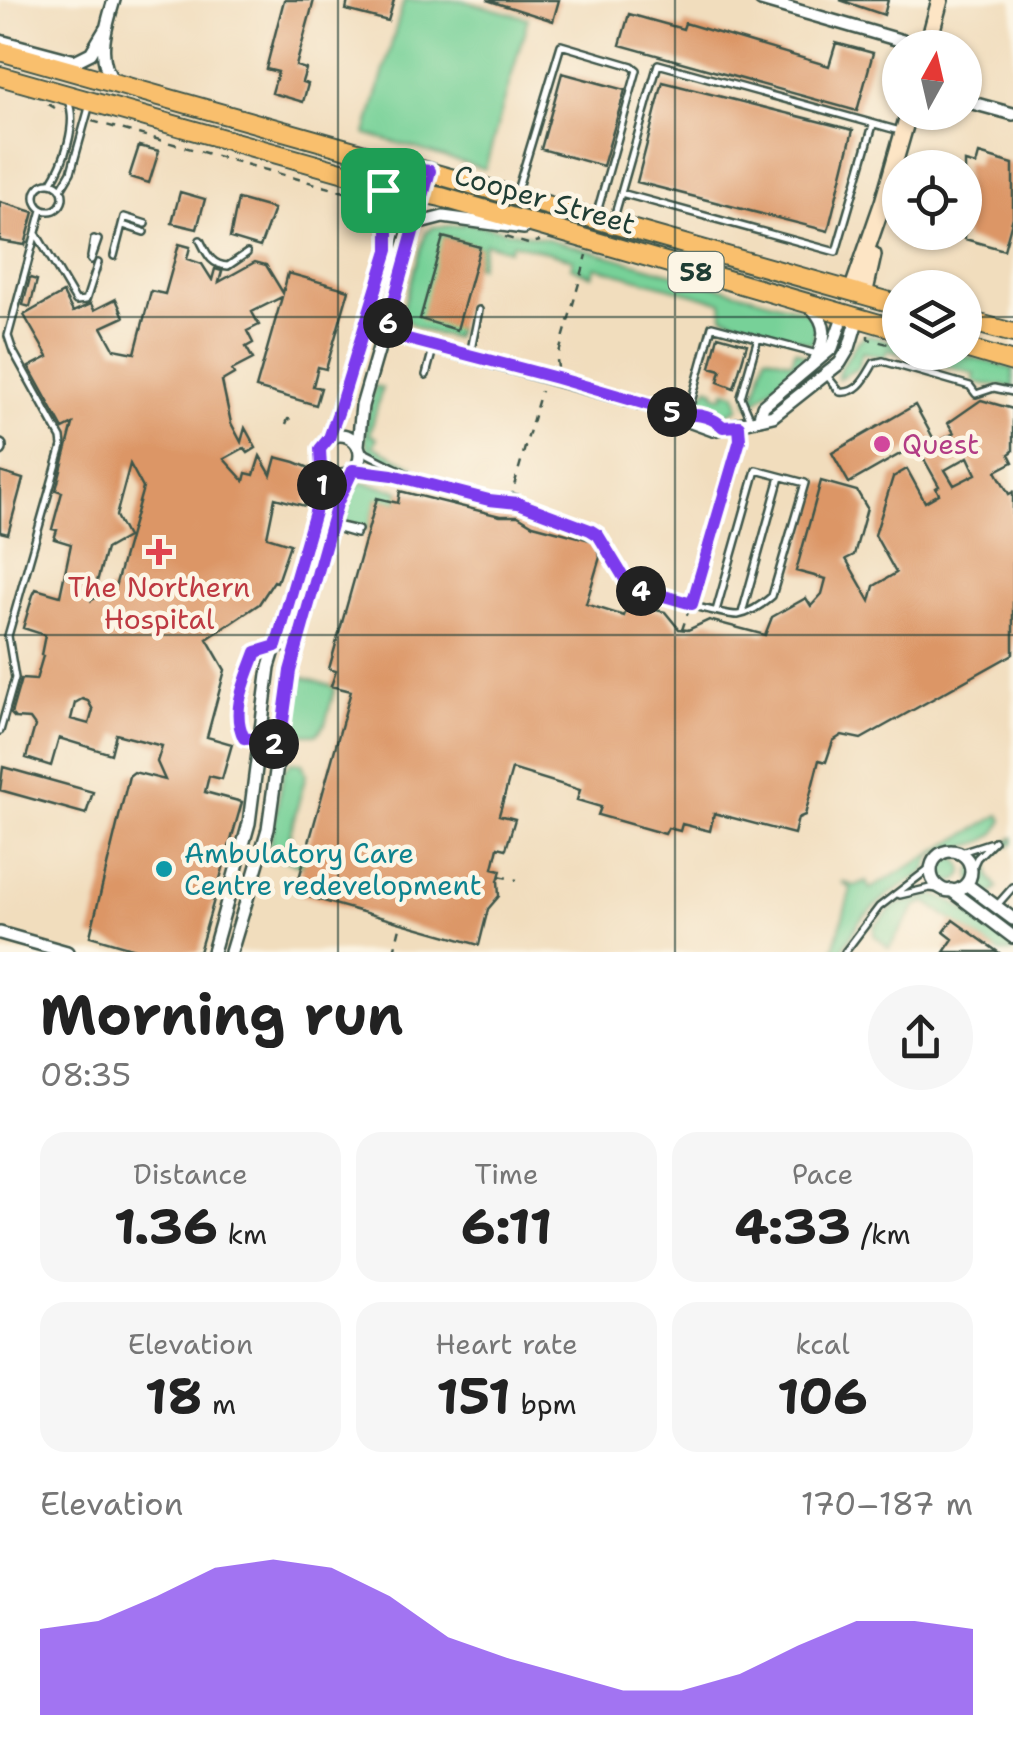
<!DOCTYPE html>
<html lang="en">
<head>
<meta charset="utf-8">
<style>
  body { margin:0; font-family:"Shantell Sans",sans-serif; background:#f6f6f6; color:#222; height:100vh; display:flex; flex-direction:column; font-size:38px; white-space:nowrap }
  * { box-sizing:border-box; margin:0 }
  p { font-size:32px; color:#767676 }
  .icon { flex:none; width:55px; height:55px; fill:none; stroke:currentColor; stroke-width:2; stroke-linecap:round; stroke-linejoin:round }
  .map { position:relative; height:952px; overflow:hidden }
  .sheet { display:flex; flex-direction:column; background:#fff; flex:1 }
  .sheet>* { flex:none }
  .needle { width:65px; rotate:8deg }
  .controls { position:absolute; left:882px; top:30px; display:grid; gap:20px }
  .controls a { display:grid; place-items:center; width:100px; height:100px; border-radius:50%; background:#fff; box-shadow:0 2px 8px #0004; font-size:50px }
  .pin { position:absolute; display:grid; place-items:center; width:85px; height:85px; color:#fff; margin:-42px; border-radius:20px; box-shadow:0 5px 15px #0006 }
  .km { position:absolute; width:50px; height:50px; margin:-25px; border-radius:50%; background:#222; color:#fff; font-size:28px; line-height:50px; text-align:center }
  .round { display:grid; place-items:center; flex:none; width:105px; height:105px; border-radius:52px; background:#f6f6f6 }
  .overview { display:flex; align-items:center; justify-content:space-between; height:170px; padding:0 40px }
  h1 { font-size:55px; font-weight:700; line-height:75px }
  .metrics { display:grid; grid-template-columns:repeat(3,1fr); gap:15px; height:170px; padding:10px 40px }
  .metrics div { display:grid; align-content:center; border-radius:25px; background:#f6f6f6; text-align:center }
  .metrics b { font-size:50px; font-weight:700 }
  .metrics small { font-size:28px; font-weight:400 }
  .metrics p { font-size:28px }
  .chart { height:280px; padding:20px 40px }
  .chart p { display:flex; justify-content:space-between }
  .chart svg { width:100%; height:180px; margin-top:10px; fill:#7c3aed; opacity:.7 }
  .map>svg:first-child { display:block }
</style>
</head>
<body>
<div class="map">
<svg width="1013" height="952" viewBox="0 0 1013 952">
  <rect width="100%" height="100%" fill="#fcf5e5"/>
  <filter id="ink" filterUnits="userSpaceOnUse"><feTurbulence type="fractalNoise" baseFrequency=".01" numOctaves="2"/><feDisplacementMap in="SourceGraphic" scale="20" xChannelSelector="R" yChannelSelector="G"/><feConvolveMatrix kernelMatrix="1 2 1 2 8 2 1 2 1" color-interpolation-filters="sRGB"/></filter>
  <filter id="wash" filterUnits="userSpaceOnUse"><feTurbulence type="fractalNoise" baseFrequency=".0048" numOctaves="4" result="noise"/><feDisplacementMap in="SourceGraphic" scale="40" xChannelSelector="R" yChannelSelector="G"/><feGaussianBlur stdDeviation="2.25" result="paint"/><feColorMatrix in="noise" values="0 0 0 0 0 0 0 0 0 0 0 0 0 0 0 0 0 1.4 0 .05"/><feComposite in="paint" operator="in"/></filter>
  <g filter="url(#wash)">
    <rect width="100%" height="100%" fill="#f1ddbd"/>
    <path fill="#77d198" stroke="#4b8766" stroke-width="2.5" d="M404 0H461L528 18 485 169 366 134Z
      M463 222 548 239 809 312 816 320 813 344 723 316 722 302 595 267 592 276 571 267 573 259 512 243 509 250 485 243 479 267 475 265 479 247 444 237 457 330 454 338C436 333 407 331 402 311L426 232 433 227 462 225Z
      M866 335 900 343V352L963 355 1013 369V388C1001 384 981 386 973 381L975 374 887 350 885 357 862 352 858 368 838 379V373L856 343Z
      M795 350 807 356 752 405H748L747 393 756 394 766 355 792 362Z
      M375 386 382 388 370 434 377 438 373 446 413 466 408 469 370 454C360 431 369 410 375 386Z
      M708 387 715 390 714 394 723 397 725 391 736 393 739 408 725 415 696 410 700 391 706 393Z
      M360 482 400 491 398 503 377 499 368 529 343 522 351 492Z
      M295 675 335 687 325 724 317 734H296C284 713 290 697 295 675Z
      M291 762 302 763 306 774 286 849 306 856 303 866 271 856 269 849 284 770Z
      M1000 815 1003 820C991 852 956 843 931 857L925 872 888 895 860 920 841 952H833L851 889 842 882 855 886 866 881 870 889Z
      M1013 838V844L1005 846 989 863 990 876 998 888 992 894 982 895 972 888 970 873 980 858Z
      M939 870a12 12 0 1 1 24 0a12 12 0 1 1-24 0Z
      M934 895 953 902 1013 944V952H998L926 902 916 906 889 948 874 935V926L896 905Z"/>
    <g id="blocks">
      <path fill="#dc9666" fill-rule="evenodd" d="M284 0H314L296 66 306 69 302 82 308 84 303 102 272 93 278 72 266 69Z
        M348 0H394L388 21 346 10Z
        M487 0H559L553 21Z
        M840 0H888L884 15Z
        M629 14 683 29 685 23 829 66 836 43 873 53 857 111 620 45Z
        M562 73 625 90 603 166 541 149Z
        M663 82 853 130 828 231 637 182Z
        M139 146 159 151 149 183 129 177Z
        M979 154 1013 164V217L1004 250 965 239V162L976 165Z
        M180 192 205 199 197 229 172 223Z
        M238 199 274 209 260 247 230 238Z
        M0 202 34 212 25 245 0 241Z
        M443 237 480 247 457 330 420 319Z
        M179 244 190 247 187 259 202 264 212 280 215 269 222 271 219 282 255 262 266 265 283 293 288 273 349 290 326 369 318 367 313 386 321 388 316 405 256 388 282 297 252 312 259 325 247 331 253 343 246 347 253 359 232 370 234 374 222 381 231 423 241 442 245 428 256 448 248 453 244 448 224 459 244 481 246 473 254 475 260 456 271 475 276 457 295 462 312 469 311 484 305 506 275 498 267 537 290 544 277 582 274 581 259 604 207 639 225 670 207 737 232 744 222 779 209 776 205 792 242 802 199 952H145L90 936 129 776 134 772 165 780 157 762 162 746 116 734 111 754 59 738 51 766 26 758 35 726 30 719 15 718 11 714 21 679 36 680 43 656 41 655 45 635 23 628 33 595 36 589 60 596 71 544 54 539 57 530 52 529 62 492 56 490 73 424 63 429 29 367 48 357 24 315 63 293 73 312 91 304 94 310 116 299 124 317 102 327 114 349 135 353 151 291 165 294ZM130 464 143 488 115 587 92 600 106 549 127 537 116 516ZM82 699 88 701 93 710 89 724 71 719 75 703Z
        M30 278 37 280 30 307 23 305Z
        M718 336 747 344 734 388 718 382 721 370 710 367Z
        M981 400 1013 409V451L1009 454 1013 462 996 471 1009 494 1013 492V654L861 739 842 735 833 741 826 762 819 760 805 815 798 818 794 834 714 813 710 831 682 824 680 831 668 828 665 834 598 815 601 807 577 800 580 790 512 769 499 815 515 819 506 849 498 847 493 868 501 870 498 881 499 896 488 909 479 945 295 893 351 691 331 686 336 671 329 669 377 498 398 503 400 491 500 516H518L533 525 594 541 600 557 586 604 624 616 628 604 665 612 679 629 688 630 709 620 765 635 772 617 806 598 811 606 822 594 826 579 796 571 821 481 857 491 867 508 854 555 846 559 870 601 874 586 896 573 875 535 893 477 907 469 925 502 939 494 936 488 939 486 916 445 849 483 832 453 915 405 936 443 954 433 948 423ZM968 457 976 474 954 485 945 470Z
        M0 472 23 479 8 534 0 532Z
        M3 767 93 792 86 814 0 790Z
        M953 920 998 952H944L953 939 944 932Z"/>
    </g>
  </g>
  <g filter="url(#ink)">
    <use href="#blocks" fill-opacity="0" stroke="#3e5549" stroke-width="2.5"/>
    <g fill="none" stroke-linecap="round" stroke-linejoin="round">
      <defs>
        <path id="lane" d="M35 197a14 14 0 1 1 28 0a14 14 0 1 1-28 0Z
          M51 183C64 163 78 123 68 101
          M61 189 71 172 90 104
          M621 193 836 252 873 125
          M516 194 561 45 632 66 637 70 596 216
          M613 221 658 64 900 131
          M123 225 144 232
          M37 235 76 301 86 300 98 263
          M200 240C207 254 211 265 228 266L247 253
          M114 256 124 217 146 224
          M91 257 94 239
          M91 260 98 240
          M470 355 479 310
          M426 375 433 349
          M828 377 840 392C859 394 866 376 874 363L883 361 970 386 976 394 994 388 1013 392
          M688 413 712 326 817 354
          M751 420 741 397 758 338
          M360 450 415 478
          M353 470 392 475 489 500 518 503 590 530C611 542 611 574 631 587 640 593 728 616 738 615 750 613 763 604 772 596L805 483 756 470 716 611
          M314 520 358 530
          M318 523 356 534
          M692 605 740 440 739 426
          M742 613 780 477
          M0 731 15 678 8 636 62 446 61 438 13 351 8 336 42 210
          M279 744 244 738C229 710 246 680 256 652L276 646 293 651
          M958 853 989 843
          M970 873 977 858 994 841
          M900 895 930 888 945 890
          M998 904 1013 887
          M845 952 879 907 931 867"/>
        <path id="street" d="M761 0 927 48
          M0 41 75 61 91 53 106 28
          M114 82C95 58 106 27 114 0
          M965 101 1013 114
          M376 183 388 202 389 235
          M416 224 443 217 524 228
          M812 308C828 324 826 339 816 359
          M363 327 687 416C699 413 714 418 723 427
          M687 416 691 422 713 430 773 416 840 363 849 348 858 318
          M760 417 763 406 832 348 844 314
          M320 455a20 20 0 1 1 40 0a20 20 0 1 1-40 0Z
          M329 438 408 190
          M358 445 362 406 424 193
          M0 446V449
          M931 871a20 20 0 1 1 40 0a20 20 0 1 1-40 0Z
          M966 884 1013 919
          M951 890 1013 937
          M0 933 67 952
          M213 952 249 823 269 667 320 499 322 464
          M231 952 268 829 290 671 337 504 350 472"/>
        <path id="secondary" d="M927 48 940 0
          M852 291 883 202 909 112
          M864 295 873 255"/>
        <path id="primary" d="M0 51 900 305
          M0 76 398 188 441 197 900 330
          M965 320 1013 333
          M965 348 1013 362"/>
      </defs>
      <use href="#lane" stroke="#3e5549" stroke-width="10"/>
      <use href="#street" stroke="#3e5549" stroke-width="16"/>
      <use href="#secondary" stroke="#3e5549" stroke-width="20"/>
      <use href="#primary" stroke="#3e5549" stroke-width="22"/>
      <path stroke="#3e5549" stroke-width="2.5" stroke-dasharray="8 8" stroke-linecap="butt" d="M48 104 62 112
        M92 121 373 200
        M505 237 528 244 540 241
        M868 335V339L900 347
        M920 352 957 361
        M558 368 557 360 587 255
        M286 424 288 419 292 420
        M519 495 512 493 541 391
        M682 630 688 612
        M499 876 517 880
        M394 952 401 923"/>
      <use href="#lane" stroke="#fff" stroke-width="5"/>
      <use href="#street" stroke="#fff" stroke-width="11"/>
      <use href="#secondary" stroke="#fde5c5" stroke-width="15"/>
      <use href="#primary" stroke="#f9bf6d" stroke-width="18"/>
    </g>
  </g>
  <g fill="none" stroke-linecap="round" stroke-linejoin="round" filter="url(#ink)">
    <defs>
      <path id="route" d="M413 169 430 171 385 333 557 378 687 416C699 413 714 418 723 427L739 426 740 440 692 604 629 586 598 535 590 530 518 503 489 500 392 475 353 470 337 504 290 671 280 744 244 738C230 710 246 680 256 652L276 646 322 488 320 449 329 438 339 410 388 250V202L383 190 372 180 408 190Z"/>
    </defs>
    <use href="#route" stroke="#fff" stroke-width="20"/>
    <use href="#route" stroke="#7c3aed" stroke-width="12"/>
  </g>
  <path fill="none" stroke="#1f3d34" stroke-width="2.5" stroke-opacity="0.55" d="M338 0V952M675 0V952M0 317H900M965 317H1013M0 635H1013"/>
  <circle fill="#d1479c" stroke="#fcf5e5" stroke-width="4" cx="882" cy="444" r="10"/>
  <path fill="#e0444e" stroke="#fcf5e5" stroke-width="4" d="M154 537h10v10h10v10h-10v10h-10v-10h-10v-10h10z"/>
  <circle fill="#0f9aa8" stroke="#fcf5e5" stroke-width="4" cx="164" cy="869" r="10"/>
  <g text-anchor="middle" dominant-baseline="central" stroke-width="9" stroke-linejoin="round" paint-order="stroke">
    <rect fill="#fcf5e5" stroke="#617469" stroke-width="2.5" x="668.5" y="252" width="55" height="40" rx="8"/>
    <g font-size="25" font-weight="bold" fill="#1f3d34">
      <text x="696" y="272">58</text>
    </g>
    <g font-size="28" fill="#1f3d34" stroke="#fcf5e5">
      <text transform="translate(545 199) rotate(16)">Cooper Street</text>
    </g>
    <g font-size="28" fill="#b23c85" stroke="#fcf5e5" text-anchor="start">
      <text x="902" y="444">Quest</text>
    </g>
    <g font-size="28" fill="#be3a42" stroke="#fcf5e5">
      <text x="159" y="587">The Northern<tspan x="159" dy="32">Hospital</tspan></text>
    </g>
    <g font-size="28" fill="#0d838f" stroke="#fcf5e5" text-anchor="start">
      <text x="184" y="853">Ambulatory Care<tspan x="184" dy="32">Centre redevelopment</tspan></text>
    </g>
  </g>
</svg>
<div class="controls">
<a><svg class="needle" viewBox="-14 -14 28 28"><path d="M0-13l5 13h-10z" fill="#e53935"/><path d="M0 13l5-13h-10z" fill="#767676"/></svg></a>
<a><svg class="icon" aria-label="locate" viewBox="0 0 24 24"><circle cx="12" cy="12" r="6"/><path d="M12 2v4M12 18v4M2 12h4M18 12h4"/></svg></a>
<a><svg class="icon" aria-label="layers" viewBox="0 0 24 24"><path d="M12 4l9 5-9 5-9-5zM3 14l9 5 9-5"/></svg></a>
</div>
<div class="pin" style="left:383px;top:190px;background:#1e9e55"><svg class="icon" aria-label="arrive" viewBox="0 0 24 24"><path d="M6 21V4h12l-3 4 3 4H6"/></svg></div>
<b class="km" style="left:322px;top:485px">1</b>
<b class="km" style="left:274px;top:744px">2</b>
<b class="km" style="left:641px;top:591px">4</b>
<b class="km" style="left:672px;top:412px">5</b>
<b class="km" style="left:388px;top:323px">6</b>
</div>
<section class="sheet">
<div class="overview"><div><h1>Morning run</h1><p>08:35</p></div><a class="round"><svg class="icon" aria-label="share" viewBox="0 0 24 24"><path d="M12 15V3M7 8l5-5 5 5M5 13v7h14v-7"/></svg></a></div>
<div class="metrics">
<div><p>Distance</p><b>1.36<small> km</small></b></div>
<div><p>Time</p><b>6:11</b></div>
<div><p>Pace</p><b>4:33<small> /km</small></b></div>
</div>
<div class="metrics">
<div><p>Elevation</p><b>18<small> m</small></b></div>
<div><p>Heart rate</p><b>151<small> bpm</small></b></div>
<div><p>kcal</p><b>106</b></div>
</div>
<div class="chart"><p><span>Elevation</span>170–187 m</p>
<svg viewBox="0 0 160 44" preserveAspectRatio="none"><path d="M0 44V23L10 21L20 15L30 8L40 6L50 8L60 15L70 25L80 30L90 34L100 38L110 38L120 34L130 27L140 21L150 21L160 23V44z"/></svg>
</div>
</section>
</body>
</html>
